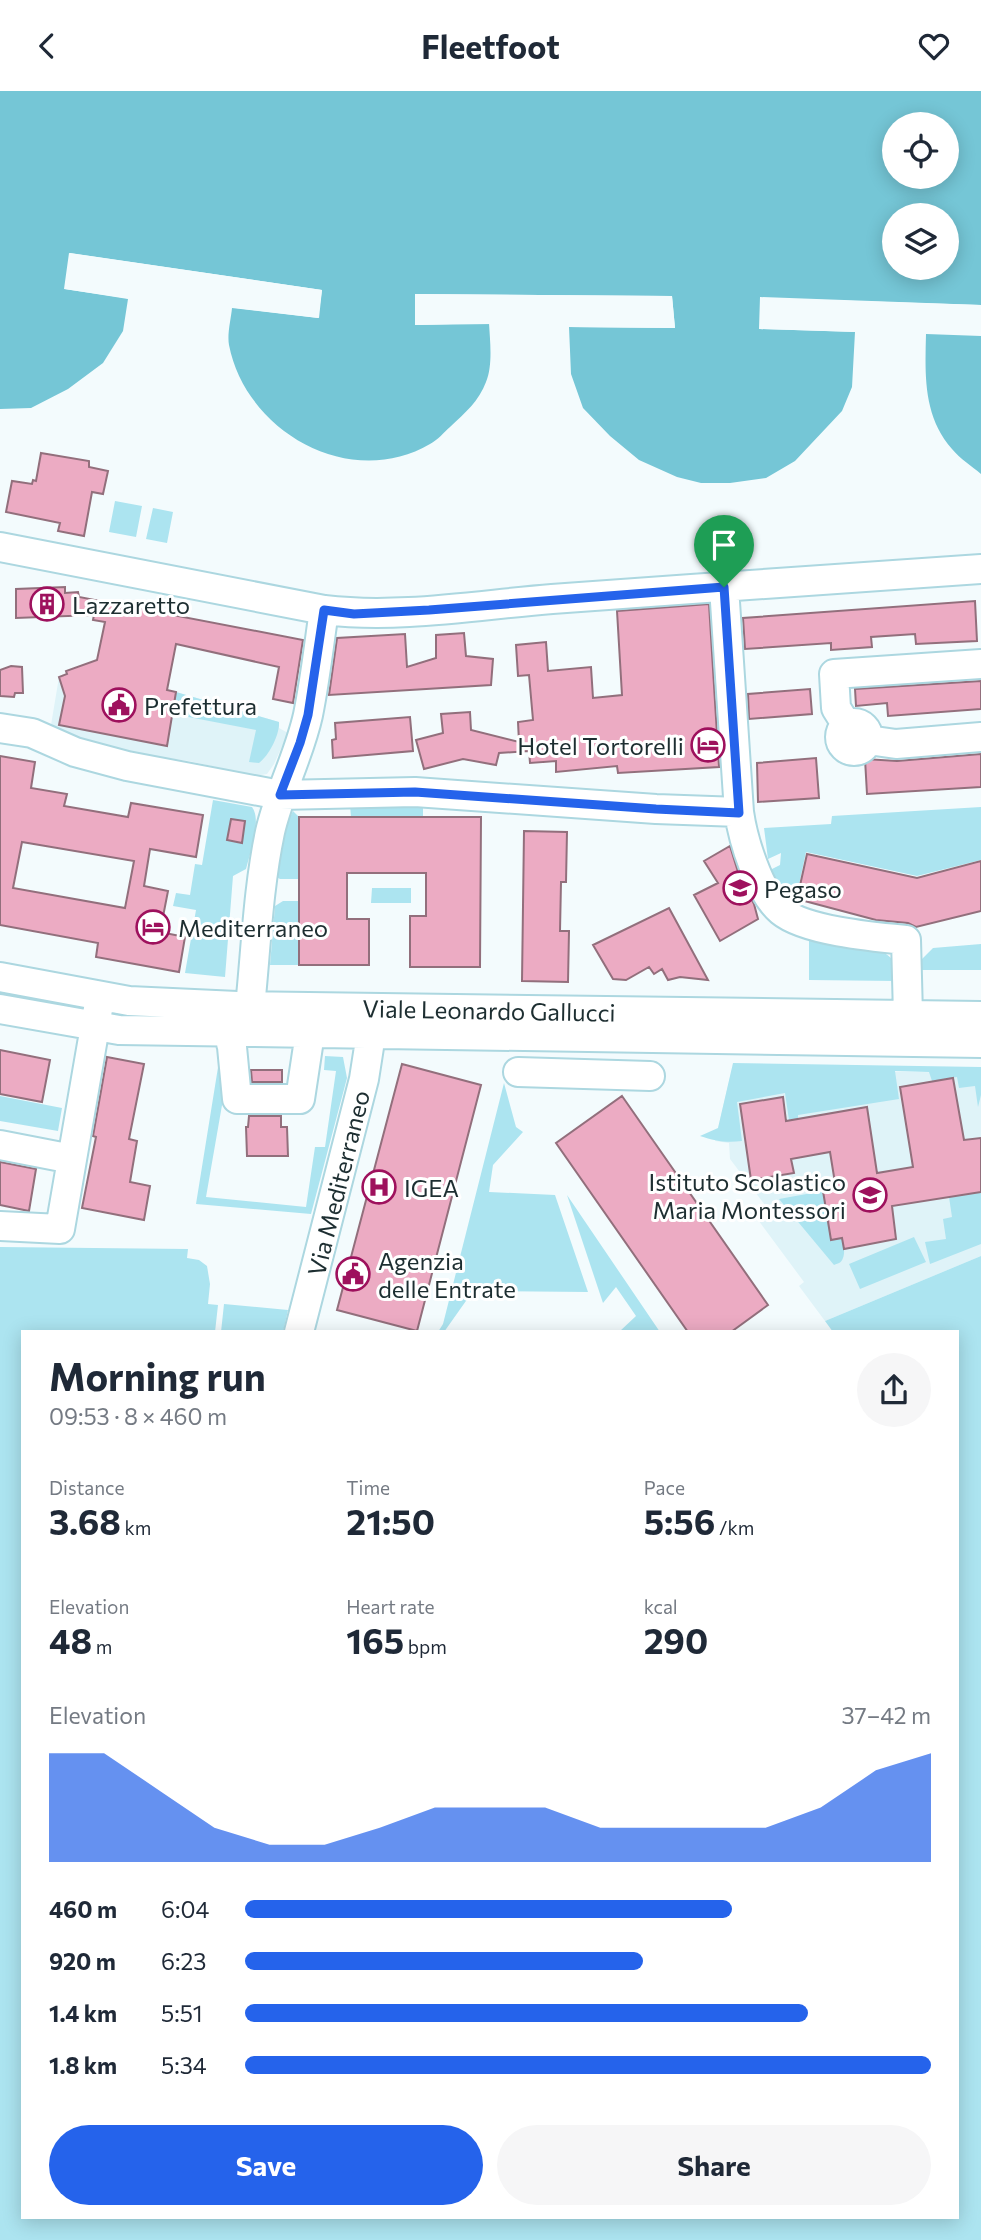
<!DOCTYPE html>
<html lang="en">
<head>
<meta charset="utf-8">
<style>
  body { margin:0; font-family:Commissioner,sans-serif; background:#f6f6f7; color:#1f2937; height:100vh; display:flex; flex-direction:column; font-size:26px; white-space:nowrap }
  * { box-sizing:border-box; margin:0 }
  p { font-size:23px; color:#747a83 }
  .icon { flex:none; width:38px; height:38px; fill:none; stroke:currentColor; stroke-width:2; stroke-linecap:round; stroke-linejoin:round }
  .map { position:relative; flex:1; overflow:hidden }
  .details { position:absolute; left:21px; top:1239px; width:938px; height:889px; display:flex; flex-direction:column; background:#fff; border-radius:0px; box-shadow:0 4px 18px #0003 }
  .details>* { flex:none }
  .tools { position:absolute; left:882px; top:21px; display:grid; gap:14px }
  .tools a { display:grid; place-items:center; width:77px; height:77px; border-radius:50%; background:#fff; box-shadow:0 4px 18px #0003; font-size:35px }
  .pin { position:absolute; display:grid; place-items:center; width:60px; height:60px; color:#fff; margin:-72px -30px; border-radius:50% 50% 50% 0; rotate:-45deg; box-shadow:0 0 7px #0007 }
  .pin .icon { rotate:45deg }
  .round { display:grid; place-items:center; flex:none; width:74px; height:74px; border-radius:37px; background:#f6f6f7 }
  .summary { display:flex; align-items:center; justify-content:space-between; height:119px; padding:0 28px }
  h1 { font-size:38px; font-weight:700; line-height:52px }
  .stats { display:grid; grid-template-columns:repeat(3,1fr); gap:10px; height:119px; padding:7px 28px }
  .stats div { display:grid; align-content:center }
  .stats b { font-size:35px; font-weight:700 }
  .stats small { font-size:19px; font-weight:400 }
  .stats p { font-size:19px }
  .chart { height:196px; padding:14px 28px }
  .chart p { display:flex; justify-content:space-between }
  .chart svg { width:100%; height:126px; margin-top:7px; fill:#2563eb; opacity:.7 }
  .cta { display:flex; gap:14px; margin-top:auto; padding:14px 28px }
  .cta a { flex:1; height:80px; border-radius:42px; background:#2563eb; color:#fff; font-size:28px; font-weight:700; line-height:80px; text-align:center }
  .cta a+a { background:#f6f6f7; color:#1f2937 }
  ul { padding:0 28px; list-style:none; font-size:23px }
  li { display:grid; grid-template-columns:112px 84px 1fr; align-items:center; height:52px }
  li i { height:18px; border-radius:9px; background:#2563eb }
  header { display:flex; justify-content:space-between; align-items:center; height:91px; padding:0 28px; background:#fff; font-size:32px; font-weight:700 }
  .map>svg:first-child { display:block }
</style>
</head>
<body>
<header><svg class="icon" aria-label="back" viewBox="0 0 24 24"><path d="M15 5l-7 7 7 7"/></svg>Fleetfoot<svg class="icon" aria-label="heart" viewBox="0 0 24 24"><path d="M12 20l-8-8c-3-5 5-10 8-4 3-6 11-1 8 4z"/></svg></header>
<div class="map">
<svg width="981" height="2149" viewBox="0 0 981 2149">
  <rect width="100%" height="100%" fill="#f3fbfd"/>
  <path fill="#dff3f8" d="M93 571 101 586 176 601 279 631V637L288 642 274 673 267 683 255 685 189 670 130 662 50 640 59 586 67 583 66 580Z
    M732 978 981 982V1165L825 1230 799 1195 804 1191 753 1122 765 1114 730 1068 729 1052 715 1050Z"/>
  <path fill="#ace4f0" d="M115 410 142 415 136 446 109 441Z
    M153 417 173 421 167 452 146 448Z
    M176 601 279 631C280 643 269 665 259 672L249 671 256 639 173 623Z
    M213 709 252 716C262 729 250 762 246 778L233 785 225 886 185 882 196 819 173 815 176 802 190 804 195 773 202 774Z
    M423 712V726H351L350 714Z
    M981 716V769L917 785 806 761 796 808 779 798 770 779 780 774 781 762 768 768 764 737 831 733 832 725Z
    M293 720 299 726V788H280L275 785 286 734Z
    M372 797H411V812H371Z
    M283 810H299V874H270L275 815Z
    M809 847C829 850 887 852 894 872 896 877 896 884 896 890L809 889Z
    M981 853V879H919L921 869 933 857Z
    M220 964 229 974 206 1106 306 1116 315 1056H325L336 980 324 979 325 965 343 966 347 987 311 1123 196 1113Z
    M733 972 981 976V1004L978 1016 975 995 959 997 957 986 932 990 929 981 895 980 899 1008 798 1024V1028L789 1029 785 1002 737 1011 742 1050C726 1052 715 1050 700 1045L718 1037Z
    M504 992 516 1036 523 1041 493 1074 489 1101 555 1104 588 1201 473 1200 444 1241H438L443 1233Z
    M0 1005 62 1017 58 1040 0 1030Z
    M823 1100C829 1115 849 1152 843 1167 841 1172 839 1172 834 1174L779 1108Z
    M981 1101V1153L930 1173 925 1151 946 1148 943 1128 952 1126 949 1106Z
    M567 1104 660 1241H619L636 1225 616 1196 603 1212Z
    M914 1146 926 1171 860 1198 849 1173Z
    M0 1156 188 1158 187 1167 199 1169 207 1175 210 1193 208 1213 218 1214 215 1241H23V2126H957V1241H833L825 1230 981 1165V2149H0Z
    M224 1213 288 1219 283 1241H221Z"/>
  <path fill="#75c6d6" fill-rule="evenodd" d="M0 0H981V214L760 207V238L855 241 852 296 842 320 795 370 766 387 730 392H701L677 386 639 369 610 345 583 317 571 283 569 236 675 237 672 205 415 203 416 234 489 232C490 250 493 274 486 291 479 310 465 322 450 336 444 341 438 349 430 353 350 400 246 341 229 254 227 243 231 228 232 217L318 227 322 199 70 162 65 198 128 208 123 240 103 272 68 298 31 317 0 318ZM894 33H947V86H894ZM894 124H947V177H894Z
    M926 243 981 245V383C972 375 960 368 952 358 923 325 925 284 926 243Z"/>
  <path fill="#f3fbfd" d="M69 162 322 199 319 227 228 216 232 213 315 223 318 202 72 166 68 195 129 204 132 208 64 198Z
    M415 203 672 205 675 237 565 236 569 232 671 233 669 208 418 207 419 231 490 229 493 233 415 234Z
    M760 206 981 214V218L763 210V234L855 237 858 241 759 238Z"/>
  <path fill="#ecabc3" stroke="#926f7c" stroke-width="2" fill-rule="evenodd" d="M41 362 89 370V376L108 380 103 403 92 401 84 445 58 440 60 432 6 421 12 390 32 393 33 389 36 390Z
    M65 496V502L78 501 79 506 303 549 293 612 273 608 279 576 176 553 167 599 176 601 167 655 59 634 65 605 59 586 67 583 66 580 97 569 105 531 93 529 94 524 16 527V498Z
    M975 510 977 550 916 553 915 543 871 546 872 556 831 559V552L745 558 743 527Z
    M709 513 719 676 618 682 617 675 556 681V670L530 672 529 660 499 662 496 674 463 668 424 678 416 649 443 642 441 623 470 621 471 639 519 651 518 631 533 629 529 584 518 585 516 554 546 551 548 580 591 576 593 607 622 604 617 520Z
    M464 542 466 565 493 568 491 594 329 604 337 547 405 543 407 576 436 567V544Z
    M11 575 22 576 23 602H15L14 606 0 605V579Z
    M981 590V618L888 625 887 612 856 615 855 598Z
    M810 598 812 623 749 628 748 603Z
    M410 626 413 660 333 667 332 649 336 648 335 632Z
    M981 663V696L867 703 865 668 897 670Z
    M0 665 35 671 31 697 67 703 64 715 128 726 131 712 203 724 196 766 150 758 144 795 168 800 160 841 185 846 179 881 96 866 98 852 0 834ZM22 751 134 770 125 817 13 797Z
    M816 667 819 707 758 711 757 672Z
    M299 726H481L480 876H410V825H426V782H347V828H369V874H299Z
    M231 728 245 730 242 752 227 749Z
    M524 740 567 741 566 791H561L560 840H569L568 891 522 890Z
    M730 755 738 781 754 813 758 828 720 850 694 804 718 792 704 770Z
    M807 763 917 787 981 770V820L916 836 908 832 876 829 797 808Z
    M669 817 708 889 680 886 668 889 662 878 654 883 649 876 626 889 613 888 593 854Z
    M0 959 50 969 42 1011 0 1003Z
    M107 966 144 973 129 1048 137 1050 130 1091 150 1095 144 1129 82 1117 96 1046 93 1045Z
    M402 973 481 994 417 1240 337 1219Z
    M251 979H282V991H252Z
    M953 987 964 1049 981 1047V1101L892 1115 896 1148 844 1158 842 1147 831 1149 823 1100 836 1098 830 1061 791 1068 794 1082 751 1089 740 1013 783 1006 786 1030 867 1016 877 1082 913 1076 900 996Z
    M622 1005 768 1214 731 1241H688L556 1052Z
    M249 1025H281V1036H287L288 1065H247L246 1036H248Z
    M0 1071 36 1078 29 1120 0 1114Z"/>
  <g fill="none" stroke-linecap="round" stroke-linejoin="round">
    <defs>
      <path id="minor" d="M0 456 324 519C399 528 477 514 552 508 695 498 838 487 981 478
        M724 496 739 721C743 749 759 802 781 820 805 840 874 846 906 849L908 924
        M840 646a14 14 0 1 1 28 0a14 14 0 1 1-28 0Z
        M846 633 836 617 834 583 981 573
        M0 637 32 642 75 661 127 675 280 704 415 701 656 718 739 721
        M868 649 896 653 981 646
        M0 886 129 910 237 915 981 925
        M250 916C256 858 258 798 270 741 279 701 299 665 308 624 315 590 319 554 324 519
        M0 918 119 939 981 952
        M228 941 232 956 237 1008H300L310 942
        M518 981 650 985
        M0 1054 72 1068
        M0 1135 60 1138 98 918
        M299 1241 364 988 369 956 365 942"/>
    </defs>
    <use href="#minor" stroke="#acd7e0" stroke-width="32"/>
    <use href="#minor" stroke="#fff" stroke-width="28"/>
  </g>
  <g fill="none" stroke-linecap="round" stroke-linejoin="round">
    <defs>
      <path id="route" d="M724 496 739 722 656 718 415 701 280 704 300 652 308 624 324 519 354 523 429 519Z"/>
    </defs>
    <use href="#route" stroke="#fff" stroke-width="14"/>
    <use href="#route" stroke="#2563eb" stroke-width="9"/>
  </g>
  <defs>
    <symbol id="building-ring" viewBox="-11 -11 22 22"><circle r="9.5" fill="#fff" stroke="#9e115d" stroke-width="1.5"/><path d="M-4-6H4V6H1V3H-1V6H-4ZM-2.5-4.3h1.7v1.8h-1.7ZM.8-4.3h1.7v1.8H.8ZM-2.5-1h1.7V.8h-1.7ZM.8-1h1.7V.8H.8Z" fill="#9e115d"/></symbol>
    <symbol id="civic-ring" viewBox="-11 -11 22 22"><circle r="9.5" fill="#fff" stroke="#9e115d" stroke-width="1.5"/><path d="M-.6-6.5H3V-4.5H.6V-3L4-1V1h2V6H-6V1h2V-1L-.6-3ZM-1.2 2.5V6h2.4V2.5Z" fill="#9e115d"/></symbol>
    <symbol id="hotel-ring" viewBox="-11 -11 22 22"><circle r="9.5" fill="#fff" stroke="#9e115d" stroke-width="1.5"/><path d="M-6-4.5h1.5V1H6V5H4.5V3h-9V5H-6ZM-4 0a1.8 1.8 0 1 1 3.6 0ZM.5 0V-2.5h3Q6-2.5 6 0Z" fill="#9e115d"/></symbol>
    <symbol id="school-ring" viewBox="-11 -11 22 22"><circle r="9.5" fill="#fff" stroke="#9e115d" stroke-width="1.5"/><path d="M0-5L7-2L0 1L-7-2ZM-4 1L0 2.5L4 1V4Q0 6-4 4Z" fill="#9e115d"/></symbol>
    <symbol id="hospital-ring" viewBox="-11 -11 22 22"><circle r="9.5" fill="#fff" stroke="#9e115d" stroke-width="1.5"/><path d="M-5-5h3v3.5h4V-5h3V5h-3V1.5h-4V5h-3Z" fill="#9e115d"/></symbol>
  </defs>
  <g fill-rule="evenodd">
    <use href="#building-ring" x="28" y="494" width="38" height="38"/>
    <use href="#civic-ring" x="100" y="595" width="38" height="38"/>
    <use href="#hotel-ring" x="689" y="635" width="38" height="38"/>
    <use href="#school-ring" x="721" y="778" width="38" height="38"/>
    <use href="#hotel-ring" x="134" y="817" width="38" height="38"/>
    <use href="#hospital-ring" x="360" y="1077" width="38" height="38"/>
    <use href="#school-ring" x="851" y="1085" width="38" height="38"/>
    <use href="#civic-ring" x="334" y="1164" width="38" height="38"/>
  </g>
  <g text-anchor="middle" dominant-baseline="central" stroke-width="6" stroke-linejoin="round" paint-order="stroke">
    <g font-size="24" fill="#1d2e31" stroke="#fff" text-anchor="start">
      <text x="72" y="513">Lazzaretto</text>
      <text x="144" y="614">Prefettura</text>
      <text x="684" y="654" text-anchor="end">Hotel Tortorelli</text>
      <text x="764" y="797">Pegaso</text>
      <text x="178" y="836">Mediterraneo</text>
      <text x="846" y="1090" text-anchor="end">Istituto Scolastico<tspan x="846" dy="28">Maria Montessori</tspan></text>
      <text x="404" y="1096">IGEA</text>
      <text x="378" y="1169">Agenzia<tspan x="378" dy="28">delle Entrate</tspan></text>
    </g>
    <g font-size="24" fill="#1d2e31" stroke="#fff">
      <text transform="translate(489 919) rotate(1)">Viale Leonardo Gallucci</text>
      <text transform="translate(338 1092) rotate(-76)">Via Mediterraneo</text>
    </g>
  </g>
</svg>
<div class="tools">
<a><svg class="icon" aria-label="locate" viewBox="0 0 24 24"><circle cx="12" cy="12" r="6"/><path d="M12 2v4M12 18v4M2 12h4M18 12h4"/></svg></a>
<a><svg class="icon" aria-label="layers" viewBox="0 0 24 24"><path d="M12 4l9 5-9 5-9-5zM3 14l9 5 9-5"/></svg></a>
</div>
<div class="pin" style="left:724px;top:496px;background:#1e9e55"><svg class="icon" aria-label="arrive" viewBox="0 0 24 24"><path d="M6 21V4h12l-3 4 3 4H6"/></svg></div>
<section class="details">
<div class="summary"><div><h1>Morning run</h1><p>09:53 · 8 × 460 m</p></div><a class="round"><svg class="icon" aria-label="share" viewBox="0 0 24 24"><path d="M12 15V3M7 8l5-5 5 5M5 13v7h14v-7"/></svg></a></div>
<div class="stats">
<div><p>Distance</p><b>3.68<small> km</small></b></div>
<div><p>Time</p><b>21:50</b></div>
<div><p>Pace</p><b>5:56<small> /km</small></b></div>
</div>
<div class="stats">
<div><p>Elevation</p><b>48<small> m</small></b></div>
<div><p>Heart rate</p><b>165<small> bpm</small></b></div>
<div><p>kcal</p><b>290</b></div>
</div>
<div class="chart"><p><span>Elevation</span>37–42 m</p>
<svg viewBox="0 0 160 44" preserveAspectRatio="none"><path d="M0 44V6L10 6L20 19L30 32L40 38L50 38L60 32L70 25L80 25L90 25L100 32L110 32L120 32L130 32L140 25L150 12L160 6V44z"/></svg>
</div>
<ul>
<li><b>460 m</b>6:04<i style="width:71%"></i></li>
<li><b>920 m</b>6:23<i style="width:58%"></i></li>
<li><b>1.4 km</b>5:51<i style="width:82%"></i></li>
<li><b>1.8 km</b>5:34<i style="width:100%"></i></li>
</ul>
<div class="cta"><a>Save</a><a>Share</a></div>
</section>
</div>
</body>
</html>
